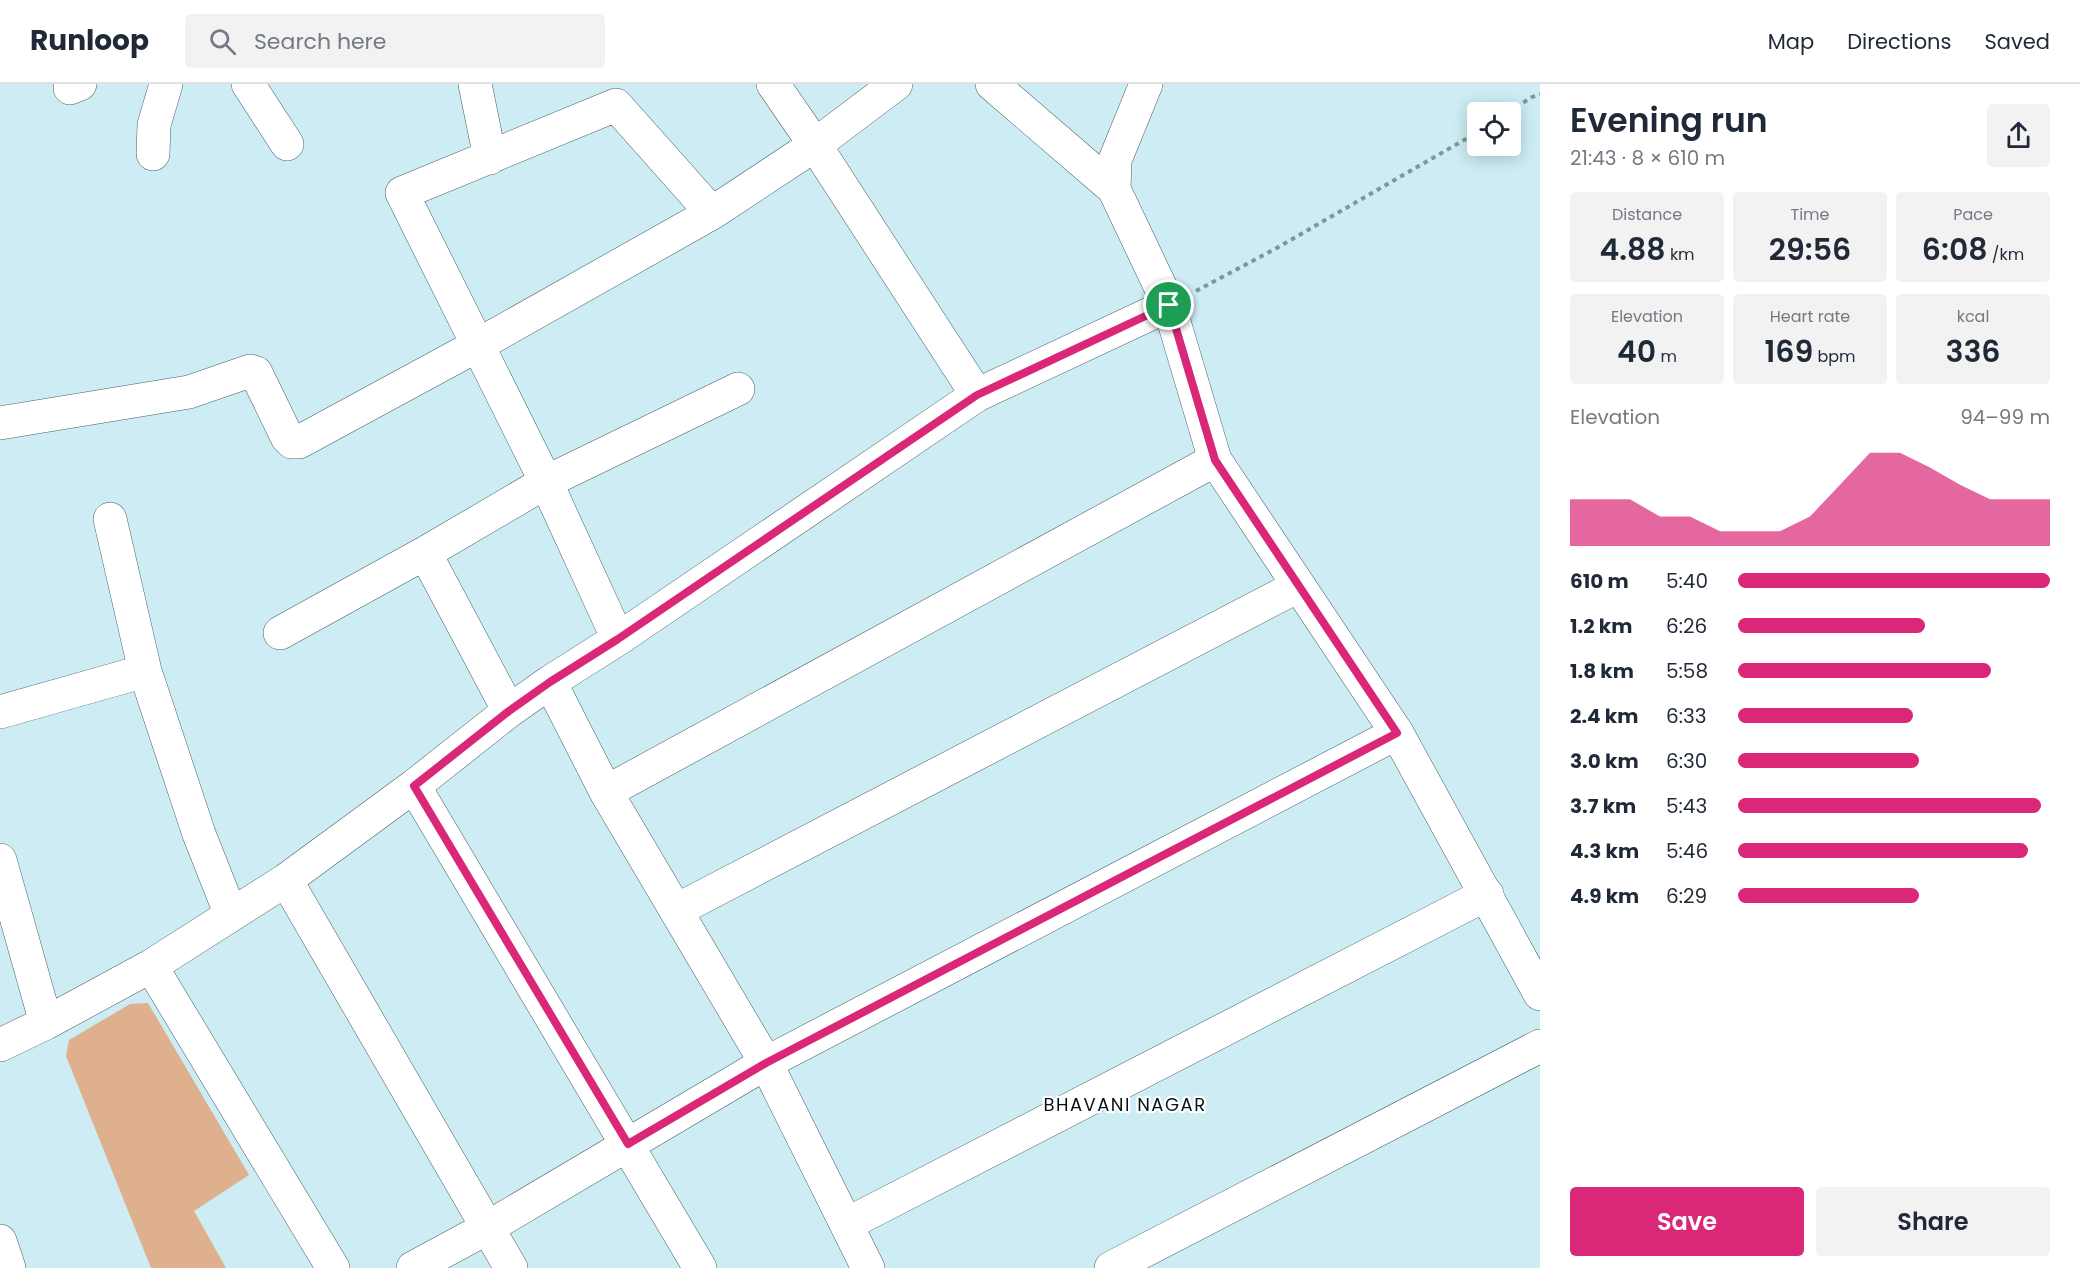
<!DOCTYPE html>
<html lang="en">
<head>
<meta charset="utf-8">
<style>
  body { margin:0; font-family:Poppins,sans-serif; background:#f2f2f3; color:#1f2937; height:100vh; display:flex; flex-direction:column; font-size:22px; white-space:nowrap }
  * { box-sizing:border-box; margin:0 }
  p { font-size:20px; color:#747a83 }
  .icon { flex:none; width:33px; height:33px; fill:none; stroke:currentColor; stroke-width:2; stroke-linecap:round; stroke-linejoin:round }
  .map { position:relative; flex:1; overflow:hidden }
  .drawer { display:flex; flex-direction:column; background:#fff; width:540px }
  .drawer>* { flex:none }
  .buttons { position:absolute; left:1467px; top:18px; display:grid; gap:12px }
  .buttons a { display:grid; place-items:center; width:54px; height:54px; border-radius:6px; background:#fff; box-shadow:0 3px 15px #0003; font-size:30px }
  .pin { position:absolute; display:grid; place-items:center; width:51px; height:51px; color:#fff; margin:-26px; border:3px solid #fff; border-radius:50%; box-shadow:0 2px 6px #0007 }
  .round { display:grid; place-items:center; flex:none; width:63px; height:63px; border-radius:6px; background:#f2f2f3 }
  .summary { display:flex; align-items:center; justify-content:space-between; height:102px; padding:0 30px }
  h1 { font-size:33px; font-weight:600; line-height:45px }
  .stats { display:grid; grid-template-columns:repeat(3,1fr); gap:9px; height:102px; padding:6px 30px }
  .stats div { display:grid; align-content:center; border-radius:6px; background:#f2f2f3; text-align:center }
  .stats b { font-size:30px; font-weight:600 }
  .stats small { font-size:16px; font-weight:400 }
  .stats p { font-size:16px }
  .chart { height:168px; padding:12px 30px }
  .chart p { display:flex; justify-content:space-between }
  .chart svg { width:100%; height:108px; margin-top:6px; fill:#db2777; opacity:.7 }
  .cta { display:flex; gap:12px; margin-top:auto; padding:12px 30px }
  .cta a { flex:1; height:69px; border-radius:6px; background:#db2777; color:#fff; font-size:24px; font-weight:600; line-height:69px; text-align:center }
  .cta a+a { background:#f2f2f3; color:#1f2937 }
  ul { padding:0 30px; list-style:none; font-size:20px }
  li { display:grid; grid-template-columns:96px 72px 1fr; align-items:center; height:45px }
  li i { height:15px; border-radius:8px; background:#db2777 }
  header { display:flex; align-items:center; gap:36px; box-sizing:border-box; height:84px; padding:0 30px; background:#fff; border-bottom:2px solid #e0e1e3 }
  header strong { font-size:28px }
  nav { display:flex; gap:33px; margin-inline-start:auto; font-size:21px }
  .search { width:420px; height:54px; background:#f2f2f3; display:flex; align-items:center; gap:15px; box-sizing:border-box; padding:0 21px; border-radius:6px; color:#747a83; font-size:22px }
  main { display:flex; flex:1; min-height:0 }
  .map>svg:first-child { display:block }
</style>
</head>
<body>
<header>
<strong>Runloop</strong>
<div class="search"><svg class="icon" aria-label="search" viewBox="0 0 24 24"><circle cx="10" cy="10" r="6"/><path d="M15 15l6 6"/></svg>Search here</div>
<nav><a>Map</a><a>Directions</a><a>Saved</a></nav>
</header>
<main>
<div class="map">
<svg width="1540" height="1184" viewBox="0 0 1540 1184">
  <rect width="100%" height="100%" fill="#cdecf3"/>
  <path fill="#dfb08d" d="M148 919 249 1091 194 1127 226 1184H151L66 972 69 956 130 920Z"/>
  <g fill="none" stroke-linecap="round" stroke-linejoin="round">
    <defs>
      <path id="minor" d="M248 0 287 60
        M475 0 490 74
        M773 0 815 61 977 311
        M992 0 1114 105
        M70 4 80 0
        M153 70 154 41 166 0
        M0 339 189 308 250 287 256 289 287 353 292 358H299L478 261 712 129 815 61 896 0
        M110 435 145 587 199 750 231 831
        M425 469 509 627
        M280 549 425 469 546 398 738 305
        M618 555 546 398 402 109 616 21 712 129
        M550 598 606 708 766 979 868 1184
        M0 628 145 587
        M414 702 700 1184
        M606 708 1215 376
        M0 776 46 939
        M286 796 511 1184
        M677 826 1298 502
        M151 882 333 1184
        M0 961 46 939 151 882 286 796 414 702 509 627 550 598 618 555 977 311 1169 221
        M847 1140 1487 810
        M0 1157 9 1184
        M413 1184 487 1144 766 979 1397 649
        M1111 1184 1540 962"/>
      <path id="tertiary" d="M1146 0 1115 76 1114 105 1169 221 1215 376 1397 649 1540 910"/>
    </defs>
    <use href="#minor" stroke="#456167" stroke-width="34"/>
    <use href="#tertiary" stroke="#456167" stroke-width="34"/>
    <path stroke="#7f969b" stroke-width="4" stroke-dasharray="4.5 4.5" stroke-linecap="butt" d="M1508 28 1532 13 1540 10
      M1196 207 1275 165 1478 48"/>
    <use href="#minor" stroke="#fff" stroke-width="33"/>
    <use href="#tertiary" stroke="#fff" stroke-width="33"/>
  </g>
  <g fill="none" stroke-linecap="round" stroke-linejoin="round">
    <defs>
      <path id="route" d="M1169 221 1215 376 1397 649 766 979 628 1060 414 702 509 627 550 598 618 555 977 311Z"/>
    </defs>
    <use href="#route" stroke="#fff" stroke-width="12"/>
    <use href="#route" stroke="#db2777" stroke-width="8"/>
  </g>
  <g text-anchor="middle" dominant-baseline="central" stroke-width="4.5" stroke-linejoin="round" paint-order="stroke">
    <g font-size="18" letter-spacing="1.5" fill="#071214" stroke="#fff">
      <text x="1125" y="1020">BHAVANI NAGAR</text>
    </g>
  </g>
</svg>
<div class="buttons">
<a><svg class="icon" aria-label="locate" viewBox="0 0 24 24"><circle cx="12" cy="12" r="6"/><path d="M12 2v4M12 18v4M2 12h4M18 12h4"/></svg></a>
</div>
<div class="pin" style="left:1169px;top:221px;background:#1e9e55"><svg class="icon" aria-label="arrive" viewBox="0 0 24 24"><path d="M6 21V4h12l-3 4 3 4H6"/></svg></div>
</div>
<section class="drawer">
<div class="summary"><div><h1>Evening run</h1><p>21:43 · 8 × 610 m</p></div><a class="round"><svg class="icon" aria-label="share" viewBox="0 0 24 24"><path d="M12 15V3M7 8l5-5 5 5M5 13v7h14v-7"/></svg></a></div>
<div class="stats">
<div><p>Distance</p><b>4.88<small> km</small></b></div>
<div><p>Time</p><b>29:56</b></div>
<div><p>Pace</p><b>6:08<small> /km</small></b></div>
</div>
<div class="stats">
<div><p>Elevation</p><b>40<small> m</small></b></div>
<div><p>Heart rate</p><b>169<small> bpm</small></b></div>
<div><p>kcal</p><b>336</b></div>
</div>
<div class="chart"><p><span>Elevation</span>94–99 m</p>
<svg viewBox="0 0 160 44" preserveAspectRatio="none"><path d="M0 44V25L10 25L20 25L30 32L40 32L50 38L60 38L70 38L80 32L90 19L100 6L110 6L120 12L130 19L140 25L150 25L160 25V44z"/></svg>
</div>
<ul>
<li><b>610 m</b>5:40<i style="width:100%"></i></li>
<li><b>1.2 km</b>6:26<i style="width:60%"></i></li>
<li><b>1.8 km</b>5:58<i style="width:81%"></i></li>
<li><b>2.4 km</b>6:33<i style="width:56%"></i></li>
<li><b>3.0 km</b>6:30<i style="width:58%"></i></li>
<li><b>3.7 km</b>5:43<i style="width:97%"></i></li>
<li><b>4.3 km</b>5:46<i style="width:93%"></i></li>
<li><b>4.9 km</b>6:29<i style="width:58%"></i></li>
</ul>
<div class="cta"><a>Save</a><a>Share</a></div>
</section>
</main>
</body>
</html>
